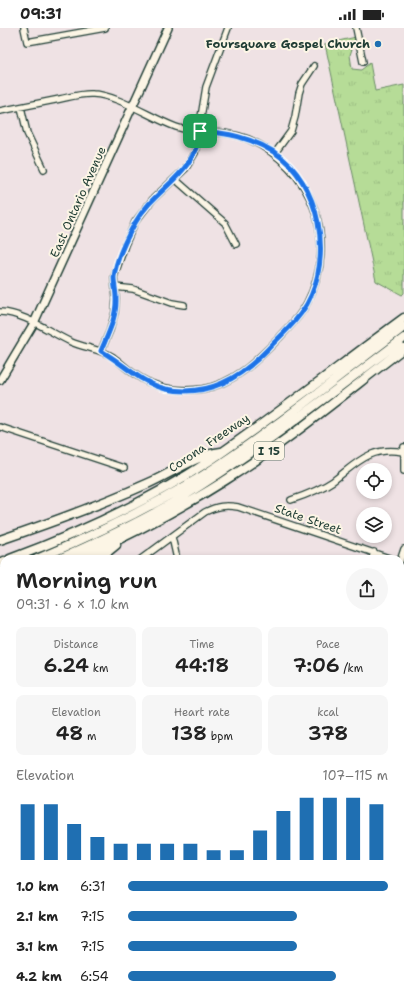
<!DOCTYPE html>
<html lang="en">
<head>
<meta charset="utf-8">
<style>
  body { margin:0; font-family:"Shantell Sans",sans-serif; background:#f6f6f6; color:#222; height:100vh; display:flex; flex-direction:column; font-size:15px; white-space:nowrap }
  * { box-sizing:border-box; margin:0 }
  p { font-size:13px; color:#767676 }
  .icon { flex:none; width:22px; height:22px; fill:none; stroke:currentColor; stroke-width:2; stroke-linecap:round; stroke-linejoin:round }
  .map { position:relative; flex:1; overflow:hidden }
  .side { position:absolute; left:0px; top:527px; width:404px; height:444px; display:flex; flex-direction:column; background:#fff; border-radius:12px 12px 0 0; box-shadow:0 2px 6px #0003 }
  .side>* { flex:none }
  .tools { position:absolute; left:356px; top:435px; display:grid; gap:8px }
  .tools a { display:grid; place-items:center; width:36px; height:36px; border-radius:50%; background:#fff; box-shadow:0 2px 6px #0003; font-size:20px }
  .pin { position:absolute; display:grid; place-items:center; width:34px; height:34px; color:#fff; margin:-17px; border-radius:8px; box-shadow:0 2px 6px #0006 }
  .round { display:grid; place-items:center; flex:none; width:42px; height:42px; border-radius:21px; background:#f6f6f6 }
  .overview { display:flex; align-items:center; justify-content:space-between; height:68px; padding:0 16px }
  h1 { font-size:22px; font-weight:600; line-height:30px }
  .figures { display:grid; grid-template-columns:repeat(3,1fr); gap:6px; height:68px; padding:4px 16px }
  .figures div { display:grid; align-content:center; border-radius:8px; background:#f6f6f6; text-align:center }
  .figures b { font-size:20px; font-weight:600 }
  .figures small { font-size:11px; font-weight:400 }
  .figures p { font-size:11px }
  .chart { height:112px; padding:8px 16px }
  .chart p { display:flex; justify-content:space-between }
  .chart svg { width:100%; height:72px; margin-top:4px; stroke:#1f6fb2; stroke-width:6 }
  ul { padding:0 16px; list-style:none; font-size:13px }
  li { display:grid; grid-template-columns:64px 48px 1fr; align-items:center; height:30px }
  li i { height:10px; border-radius:5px; background:#1f6fb2 }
  .status { display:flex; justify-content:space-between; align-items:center; height:28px; padding:0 20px; background:#fff; direction:ltr }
  .status svg { height:11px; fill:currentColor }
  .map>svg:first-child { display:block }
</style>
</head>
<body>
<div class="status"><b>09:31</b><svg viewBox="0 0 49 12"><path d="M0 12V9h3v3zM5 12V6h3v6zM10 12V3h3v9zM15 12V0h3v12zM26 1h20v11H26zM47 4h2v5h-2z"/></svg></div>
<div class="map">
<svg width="404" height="971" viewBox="0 0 404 971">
  <defs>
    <pattern id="park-tufts" width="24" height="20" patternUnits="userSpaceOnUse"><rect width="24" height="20" fill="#b6dc97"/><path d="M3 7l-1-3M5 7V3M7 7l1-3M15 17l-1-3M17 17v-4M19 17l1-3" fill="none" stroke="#9cbe83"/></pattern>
  </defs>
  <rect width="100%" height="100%" fill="#efe2e4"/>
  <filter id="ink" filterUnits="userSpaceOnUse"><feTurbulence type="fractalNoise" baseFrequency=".025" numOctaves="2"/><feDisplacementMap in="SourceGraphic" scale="8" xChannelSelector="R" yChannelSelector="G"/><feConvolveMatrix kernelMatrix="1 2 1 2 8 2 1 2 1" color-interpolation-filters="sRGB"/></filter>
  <g filter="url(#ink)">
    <path fill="url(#park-tufts)" stroke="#6a8c66" d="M356 9 350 27 352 41 361 42 370 35 375 63 404 57V265L402 267 376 253 325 16Z"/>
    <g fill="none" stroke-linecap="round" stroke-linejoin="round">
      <defs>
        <path id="minor" d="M24 0 27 14 105 0
          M356 0 363 34
          M21 79 27 105 44 141
          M0 83C20 79 40 75 60 71 70 69 82 65 93 66 118 67 151 90 176 99 199 107 225 101 248 111 312 139 340 212 307 275 300 289 289 299 279 310 257 332 235 356 202 361 179 364 155 360 136 347 128 342 121 335 113 329 100 321 85 320 71 314 49 304 25 285 0 284
          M275 125 291 103 295 89 299 65 302 56 314 38
          M175 151 225 195 236 216
          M115 259 133 261 172 275 184 277
          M101 323 110 302 115 284 116 271 114 249 125 217 135 194 153 171 186 140 195 125 206 59 228 0
          M0 399 124 440
          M404 419V443
          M291 472C306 467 320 462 333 453 357 435 370 418 403 424
          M172 509 177 531
          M141 531 205 484C217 478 225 477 238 479L392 531
          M372 531 374 524
          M400 533 404 521
          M0 613 4 609
          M400 617 404 615
          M400 660 404 662
          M400 835 404 823
          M400 868 404 870
          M0 922 4 902
          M0 944 4 946
          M224 967 236 971
          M101 971 102 967"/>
        <path id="major" d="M0 352 34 295 168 0
          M0 790H4
          M400 913 404 915"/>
        <path id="highway" d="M0 512C50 495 100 477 149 455 172 445 196 427 221 424
          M10 531C80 505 149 473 211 432 277 387 340 337 404 290
          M37 531C94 507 150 480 202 448 272 403 337 349 404 299
          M59 531C102 512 144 492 184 468 261 421 332 364 404 310
          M77 531C128 508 177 483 224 453 287 414 345 365 404 320
          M95 531 105 526 116 517
          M0 535 4 533
          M0 546 4 544
          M0 555 4 553
          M0 564 4 562
          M0 578 4 576"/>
      </defs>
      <use href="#minor" stroke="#1f3d34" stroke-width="8"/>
      <use href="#major" stroke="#1f3d34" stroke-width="10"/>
      <use href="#highway" stroke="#1f3d34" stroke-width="11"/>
      <use href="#minor" stroke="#fcf5e5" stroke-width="5.5"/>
      <use href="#major" stroke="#fcf5e5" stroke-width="7"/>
      <use href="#highway" stroke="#fcf5e5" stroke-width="8"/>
    </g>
  </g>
  <g fill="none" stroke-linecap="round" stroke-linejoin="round" filter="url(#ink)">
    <defs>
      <path id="route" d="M200 103C228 105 249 109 274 124 321 155 333 229 307 276 297 294 281 307 267 322 239 351 208 369 166 361 140 355 123 335 101 323 108 306 117 289 116 270 116 263 114 256 114 249 116 231 126 211 135 195 155 159 195 148 200 103Z"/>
    </defs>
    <use href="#route" stroke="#fff" stroke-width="8"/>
    <use href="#route" stroke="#1a73e8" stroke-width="5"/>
  </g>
  <circle fill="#1f6fb2" stroke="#fcf5e5" stroke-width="1.5" cx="378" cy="16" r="4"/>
  <g text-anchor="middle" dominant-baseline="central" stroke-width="4" stroke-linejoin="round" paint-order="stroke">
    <rect fill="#fcf5e5" stroke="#617469" stroke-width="1" x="254" y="414" width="30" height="18" rx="3"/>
    <g font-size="11" font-weight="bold" fill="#1f3d34">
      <text x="269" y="423">I 15</text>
    </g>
    <g font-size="12" font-weight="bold" fill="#1f3d34" stroke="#fcf5e5" text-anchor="end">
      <text x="370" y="16">Foursquare Gospel Church</text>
    </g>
    <g font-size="12" fill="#1f3d34" stroke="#fcf5e5">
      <text transform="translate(78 174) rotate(-66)">East Ontario Avenue</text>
      <text transform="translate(209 415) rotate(-34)">Corona Freeway</text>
      <text transform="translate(308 491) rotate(19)">State Street</text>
    </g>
  </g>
</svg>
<div class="tools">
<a><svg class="icon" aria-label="locate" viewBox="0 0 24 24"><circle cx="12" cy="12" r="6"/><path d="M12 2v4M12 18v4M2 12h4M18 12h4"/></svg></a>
<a><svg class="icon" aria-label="layers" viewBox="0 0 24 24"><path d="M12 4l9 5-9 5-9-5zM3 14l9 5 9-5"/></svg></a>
</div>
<div class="pin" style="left:200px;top:103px;background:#1e9e55"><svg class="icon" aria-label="arrive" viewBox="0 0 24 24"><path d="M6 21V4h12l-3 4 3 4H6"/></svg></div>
<section class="side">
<div class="overview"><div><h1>Morning run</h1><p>09:31 · 6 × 1.0 km</p></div><a class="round"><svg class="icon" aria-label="share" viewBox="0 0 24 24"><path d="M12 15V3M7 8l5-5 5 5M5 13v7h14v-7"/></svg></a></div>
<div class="figures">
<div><p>Distance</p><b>6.24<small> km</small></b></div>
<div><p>Time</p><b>44:18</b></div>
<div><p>Pace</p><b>7:06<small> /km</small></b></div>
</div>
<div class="figures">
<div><p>Elevation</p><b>48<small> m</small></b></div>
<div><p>Heart rate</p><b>138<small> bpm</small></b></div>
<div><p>kcal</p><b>378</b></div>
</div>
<div class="chart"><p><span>Elevation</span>107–115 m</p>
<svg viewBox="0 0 160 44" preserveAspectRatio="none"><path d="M5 44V10M15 44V10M25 44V22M35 44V30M45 44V34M55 44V34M65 44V34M75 44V34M85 44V38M95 44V38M105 44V26M115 44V14M125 44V6M135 44V6M145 44V6M155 44V10"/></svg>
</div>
<ul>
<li><b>1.0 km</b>6:31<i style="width:100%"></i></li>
<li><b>2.1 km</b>7:15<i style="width:65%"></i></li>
<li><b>3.1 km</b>7:15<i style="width:65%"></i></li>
<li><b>4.2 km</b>6:54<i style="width:80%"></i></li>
</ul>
</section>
</div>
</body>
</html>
